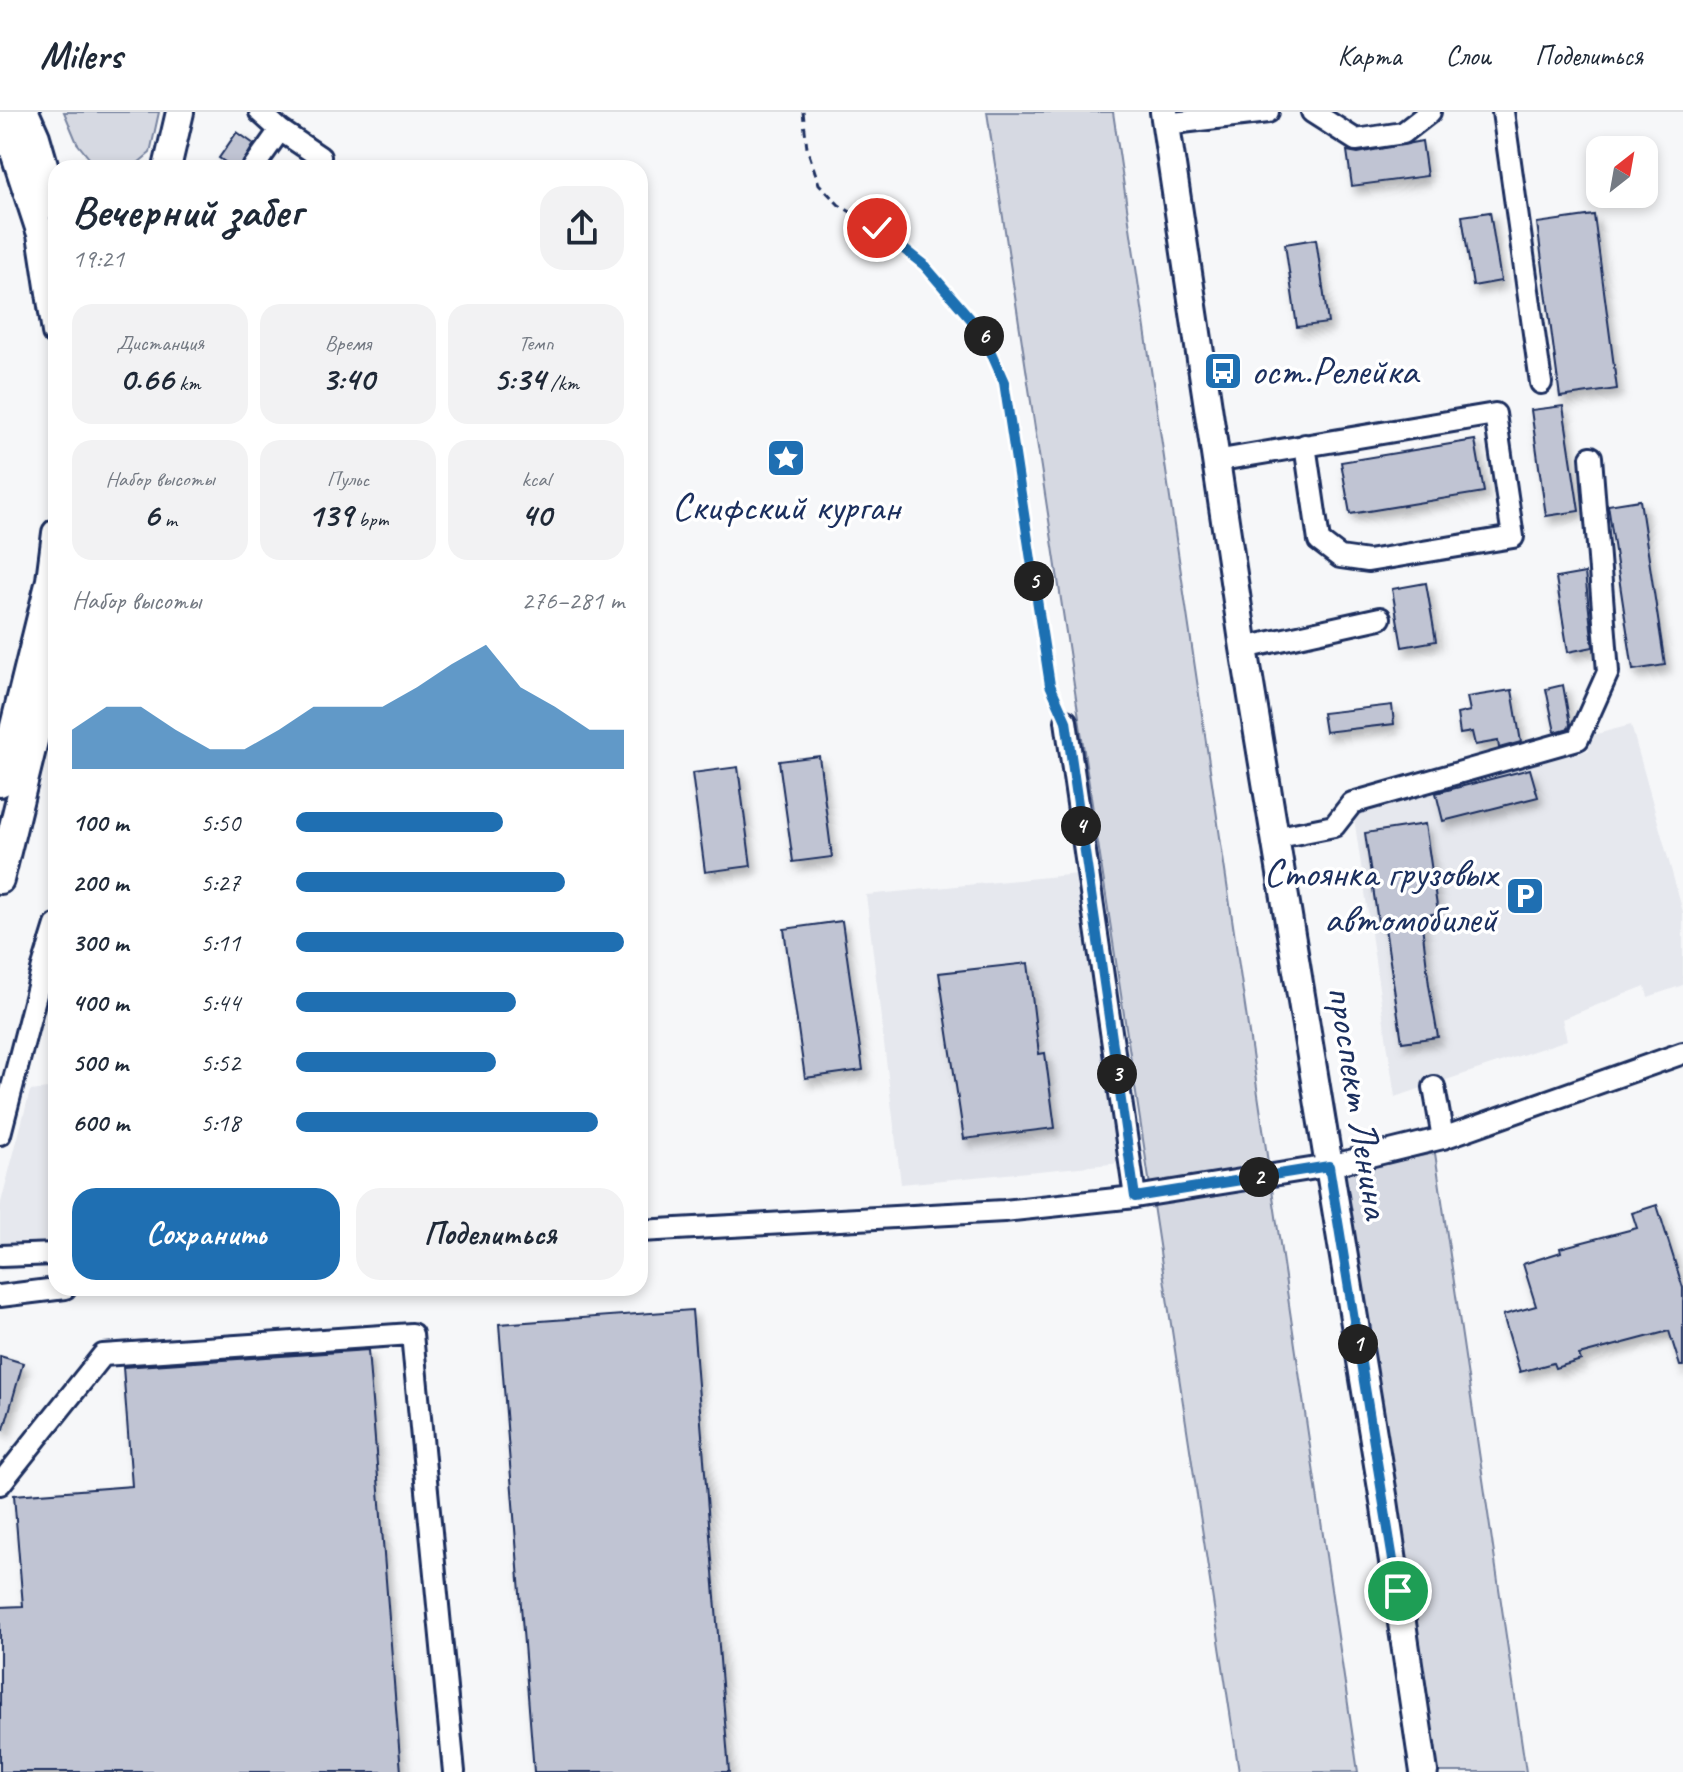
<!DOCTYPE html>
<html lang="ru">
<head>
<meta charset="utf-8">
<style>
  body { margin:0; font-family:Caveat,sans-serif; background:#f2f2f3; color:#1f2937; height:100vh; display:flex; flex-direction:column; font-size:30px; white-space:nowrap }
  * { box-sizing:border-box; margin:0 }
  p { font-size:26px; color:#747a83 }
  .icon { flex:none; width:44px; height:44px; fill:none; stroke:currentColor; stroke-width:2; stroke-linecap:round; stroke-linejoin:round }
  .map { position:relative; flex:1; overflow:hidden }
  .sheet { position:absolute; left:48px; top:48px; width:600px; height:1136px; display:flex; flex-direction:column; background:#fff; border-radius:24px; box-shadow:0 4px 12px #0003 }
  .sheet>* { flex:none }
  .needle { width:52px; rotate:31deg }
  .buttons { position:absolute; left:1586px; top:24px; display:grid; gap:16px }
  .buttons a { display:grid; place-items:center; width:72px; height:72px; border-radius:16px; background:#fff; box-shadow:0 4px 12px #0003; font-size:40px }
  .pin { position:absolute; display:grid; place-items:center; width:68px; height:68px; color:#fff; margin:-34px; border:4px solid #fff; border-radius:50%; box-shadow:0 2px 8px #0007 }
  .km { position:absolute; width:40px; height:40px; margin:-20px; border-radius:50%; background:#222; color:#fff; font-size:22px; line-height:40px; text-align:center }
  .round { display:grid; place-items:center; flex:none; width:84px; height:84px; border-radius:24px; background:#f2f2f3 }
  .summary { display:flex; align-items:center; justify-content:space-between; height:136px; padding:0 24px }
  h1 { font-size:44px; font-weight:700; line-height:60px }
  .figures { display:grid; grid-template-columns:repeat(3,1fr); gap:12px; height:136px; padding:8px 24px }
  .figures div { display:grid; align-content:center; border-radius:20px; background:#f2f2f3; text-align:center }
  .figures b { font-size:34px; font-weight:700 }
  .figures small { font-size:22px; font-weight:400 }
  .figures p { font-size:22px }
  .chart { height:224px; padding:16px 24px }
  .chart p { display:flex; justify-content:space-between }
  .chart svg { width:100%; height:144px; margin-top:8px; fill:#1f6fb2; opacity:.7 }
  .primary-button { display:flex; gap:16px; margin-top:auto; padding:16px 24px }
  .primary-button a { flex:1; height:92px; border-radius:24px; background:#1f6fb2; color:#fff; font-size:32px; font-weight:700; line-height:92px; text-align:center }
  .primary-button a+a { background:#f2f2f3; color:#1f2937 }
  ul { padding:0 24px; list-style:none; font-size:26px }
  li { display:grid; grid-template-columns:128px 96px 1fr; align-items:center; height:60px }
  li i { height:20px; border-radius:10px; background:#1f6fb2 }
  header { display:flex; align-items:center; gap:48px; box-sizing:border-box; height:112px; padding:0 40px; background:#fff; border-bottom:2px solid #e0e1e3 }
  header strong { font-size:38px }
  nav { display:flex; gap:44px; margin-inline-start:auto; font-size:28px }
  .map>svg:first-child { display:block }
</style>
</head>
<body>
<header>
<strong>Milers</strong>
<nav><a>Карта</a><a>Слои</a><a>Поделиться</a></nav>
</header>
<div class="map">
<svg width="1683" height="1660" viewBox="0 0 1683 1660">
  <defs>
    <filter id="shadow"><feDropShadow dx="4.5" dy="7" stdDeviation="4" flood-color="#0004"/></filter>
  </defs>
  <rect width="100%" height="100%" fill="#f6f7f9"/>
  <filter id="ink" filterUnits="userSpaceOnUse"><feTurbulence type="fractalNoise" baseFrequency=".0125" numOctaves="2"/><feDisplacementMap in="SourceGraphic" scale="16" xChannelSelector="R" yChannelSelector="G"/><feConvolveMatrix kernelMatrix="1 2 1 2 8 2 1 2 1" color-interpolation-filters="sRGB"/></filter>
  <g filter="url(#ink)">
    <path fill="#e6e8ee" d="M1631 613 1683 800V873L1648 885 1645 874 1562 907 1567 928 1395 985 1353 699 1589 638 1585 625Z
      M1078 762 1121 1051 901 1072 866 783Z
      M56 976V1153L0 1159V1094L30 979Z"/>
    <path fill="#d6d9e2" stroke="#7884a0" stroke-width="2" d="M64 0H159L150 41 132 56H97L77 31Z
      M987 0H1113L1358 1660H1239Z
      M1435 1041 1526 1660H1436L1343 1060Z"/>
    <path fill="#c0c4d3" stroke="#1b2f5e" stroke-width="2" filter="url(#shadow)" d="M237 20 254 32 240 56H234L219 46Z
      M1422 29 1427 64 1352 74 1347 39 1358 41Z
      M1490 100 1501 169 1473 174 1462 104Z
      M1594 103 1617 277 1560 285 1537 111Z
      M1316 127 1328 211 1297 215 1285 132Z
      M1563 294 1579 399 1546 404 1531 298Z
      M1475 328 1484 380 1350 402 1341 350Z
      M1640 388 1665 553 1633 558 1608 393Z
      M1585 461 1593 535 1568 540 1556 466Z
      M1426 471 1436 529 1402 535 1392 477Z
      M1563 573 1570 612 1569 616 1555 620 1546 577Z
      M1512 578 1521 630 1499 636 1498 629 1475 633 1472 620 1460 622 1457 602 1470 599 1467 585Z
      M1392 593 1394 612 1325 620 1322 601Z
      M819 644 832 745 793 750 779 649Z
      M738 655 751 754 705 760 692 661Z
      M1530 657 1538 685 1443 709 1436 681Z
      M1425 712 1438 801 1421 804 1429 873 1438 925 1402 930 1384 809 1378 810 1365 721Z
      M842 809 863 958 805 966 784 817Z
      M1028 851 1039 942 1045 941 1055 1016 964 1027 939 861Z
      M1657 1093 1683 1176V1254H1680L1669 1219 1579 1243 1581 1248 1555 1256 1553 1251 1520 1260 1503 1203 1536 1194 1523 1152 1561 1140 1560 1136 1637 1116 1632 1101Z
      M692 1198 729 1660H534L499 1212Z
      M368 1238 401 1660H0V1495L23 1494 14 1383 132 1374 123 1255Z
      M0 1244 23 1251 4 1317 0 1316Z"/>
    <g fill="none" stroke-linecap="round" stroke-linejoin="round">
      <defs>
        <path id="minor" d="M1312 0 1356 28 1403 21 1430 0
          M1503 0 1541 271
          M1165 12 1268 0
          M280 18 320 45 312 56
          M253 56 280 18 260 0
          M1215 349 1495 302 1513 425 1368 449 1340 445 1319 429 1305 333
          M1244 536 1380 506
          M1066 609 1135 1085
          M1274 726 1334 714 1352 691 1578 627 1608 560 1591 345
          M1434 975 1443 1026
          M0 1022 43 855 56 813
          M640 1119 1004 1099 1135 1085 1329 1054 1443 1026 1683 941
          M0 1144 56 1142
          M0 1184 65 1176
          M0 1372 103 1243 412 1222 454 1660"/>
        <path id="major" d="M1 0 41 122 56 220
          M25 0 36 25 56 94
          M1164 0 1244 536 1384 1389 1424 1660
          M167 56 180 0
          M0 671 50 468 56 421
          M0 768 56 539"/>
      </defs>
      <use href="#minor" stroke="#1b2f5e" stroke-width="26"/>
      <use href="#major" stroke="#1b2f5e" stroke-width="32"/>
      <path stroke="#1b2f5e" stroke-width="3" stroke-dasharray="8 6" stroke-linecap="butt" d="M803 0 807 36 819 72 839 93 877 116 924 153 982 220 1004 270 1050 573 1060 595"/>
      <use href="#minor" stroke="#fff" stroke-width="20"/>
      <use href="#major" stroke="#fff" stroke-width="26"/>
    </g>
  </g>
  <g fill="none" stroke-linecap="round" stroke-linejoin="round" filter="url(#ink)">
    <defs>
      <path id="route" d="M877 116 924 153 982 220 1004 270 1050 573 1066 609 1135 1085 1329 1054 1398 1479"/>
    </defs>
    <use href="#route" stroke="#fff" stroke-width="16"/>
    <use href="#route" stroke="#1f6fb2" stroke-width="10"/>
  </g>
  <defs>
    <symbol id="bus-square" viewBox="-11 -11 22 22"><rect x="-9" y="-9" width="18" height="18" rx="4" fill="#1f6fb2" stroke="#fff"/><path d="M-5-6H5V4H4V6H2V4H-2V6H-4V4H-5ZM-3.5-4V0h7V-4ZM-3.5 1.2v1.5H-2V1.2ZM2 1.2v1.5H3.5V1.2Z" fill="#fff"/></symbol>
    <symbol id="sight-square" viewBox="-11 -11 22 22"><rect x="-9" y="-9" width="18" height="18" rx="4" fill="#1f6fb2" stroke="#fff"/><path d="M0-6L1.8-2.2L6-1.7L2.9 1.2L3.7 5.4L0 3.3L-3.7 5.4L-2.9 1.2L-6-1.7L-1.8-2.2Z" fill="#fff"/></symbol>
    <symbol id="parking-square" viewBox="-11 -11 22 22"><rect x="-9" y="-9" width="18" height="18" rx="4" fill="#1f6fb2" stroke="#fff"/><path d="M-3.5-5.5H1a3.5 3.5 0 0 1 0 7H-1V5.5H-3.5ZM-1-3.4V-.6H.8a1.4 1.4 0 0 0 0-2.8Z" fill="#fff"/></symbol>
  </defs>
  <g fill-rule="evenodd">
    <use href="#bus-square" x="1201" y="237" width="44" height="44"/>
    <use href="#sight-square" x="764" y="324" width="44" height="44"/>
    <use href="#parking-square" x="1503" y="762" width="44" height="44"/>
  </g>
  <g text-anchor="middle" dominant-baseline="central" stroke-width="7" stroke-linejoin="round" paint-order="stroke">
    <g font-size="40" fill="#1b2f5e" stroke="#fff" text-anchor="start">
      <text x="1251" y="259">ост.Релейка</text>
      <text x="786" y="395" text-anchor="middle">Скифский курган</text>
      <text x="1497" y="761" text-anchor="end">Стоянка грузовых<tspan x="1497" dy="46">автомобилей</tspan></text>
    </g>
    <g font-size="40" fill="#1b2f5e" stroke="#fff">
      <text transform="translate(1359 990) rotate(81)">проспект Ленина</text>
    </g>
  </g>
</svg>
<div class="buttons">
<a><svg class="needle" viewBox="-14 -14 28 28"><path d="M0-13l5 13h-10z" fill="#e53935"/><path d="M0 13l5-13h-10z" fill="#747a83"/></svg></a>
</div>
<div class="pin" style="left:1398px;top:1479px;background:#1e9e55"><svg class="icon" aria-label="arrive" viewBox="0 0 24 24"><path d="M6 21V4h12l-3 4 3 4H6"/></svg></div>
<div class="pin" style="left:877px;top:116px;background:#d93025"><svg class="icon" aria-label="check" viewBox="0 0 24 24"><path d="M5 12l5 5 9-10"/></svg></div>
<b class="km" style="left:1358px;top:1232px">1</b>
<b class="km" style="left:1259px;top:1065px">2</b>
<b class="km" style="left:1117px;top:962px">3</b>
<b class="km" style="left:1081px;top:714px">4</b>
<b class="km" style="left:1034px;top:469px">5</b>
<b class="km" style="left:984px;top:224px">6</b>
<section class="sheet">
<div class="summary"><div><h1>Вечерний забег</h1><p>19:21</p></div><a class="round"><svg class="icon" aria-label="share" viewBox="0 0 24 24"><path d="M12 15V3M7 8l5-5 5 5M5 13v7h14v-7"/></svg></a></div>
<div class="figures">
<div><p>Дистанция</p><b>0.66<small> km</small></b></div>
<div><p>Время</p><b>3:40</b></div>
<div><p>Темп</p><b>5:34<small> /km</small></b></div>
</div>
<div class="figures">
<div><p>Набор высоты</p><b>6<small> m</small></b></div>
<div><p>Пульс</p><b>139<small> bpm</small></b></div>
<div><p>kcal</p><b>40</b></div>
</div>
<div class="chart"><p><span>Набор высоты</span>276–281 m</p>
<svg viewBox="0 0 160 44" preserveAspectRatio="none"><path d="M0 44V32L10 25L20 25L30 32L40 38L50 38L60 32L70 25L80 25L90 25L100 19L110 12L120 6L130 19L140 25L150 32L160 32V44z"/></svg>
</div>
<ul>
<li><b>100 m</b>5:50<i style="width:63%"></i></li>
<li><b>200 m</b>5:27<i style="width:82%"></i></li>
<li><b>300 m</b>5:11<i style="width:100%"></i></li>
<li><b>400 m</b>5:44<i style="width:67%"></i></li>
<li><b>500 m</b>5:52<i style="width:61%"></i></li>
<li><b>600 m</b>5:18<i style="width:92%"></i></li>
</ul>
<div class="primary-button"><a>Сохранить</a><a>Поделиться</a></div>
</section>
</div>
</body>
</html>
